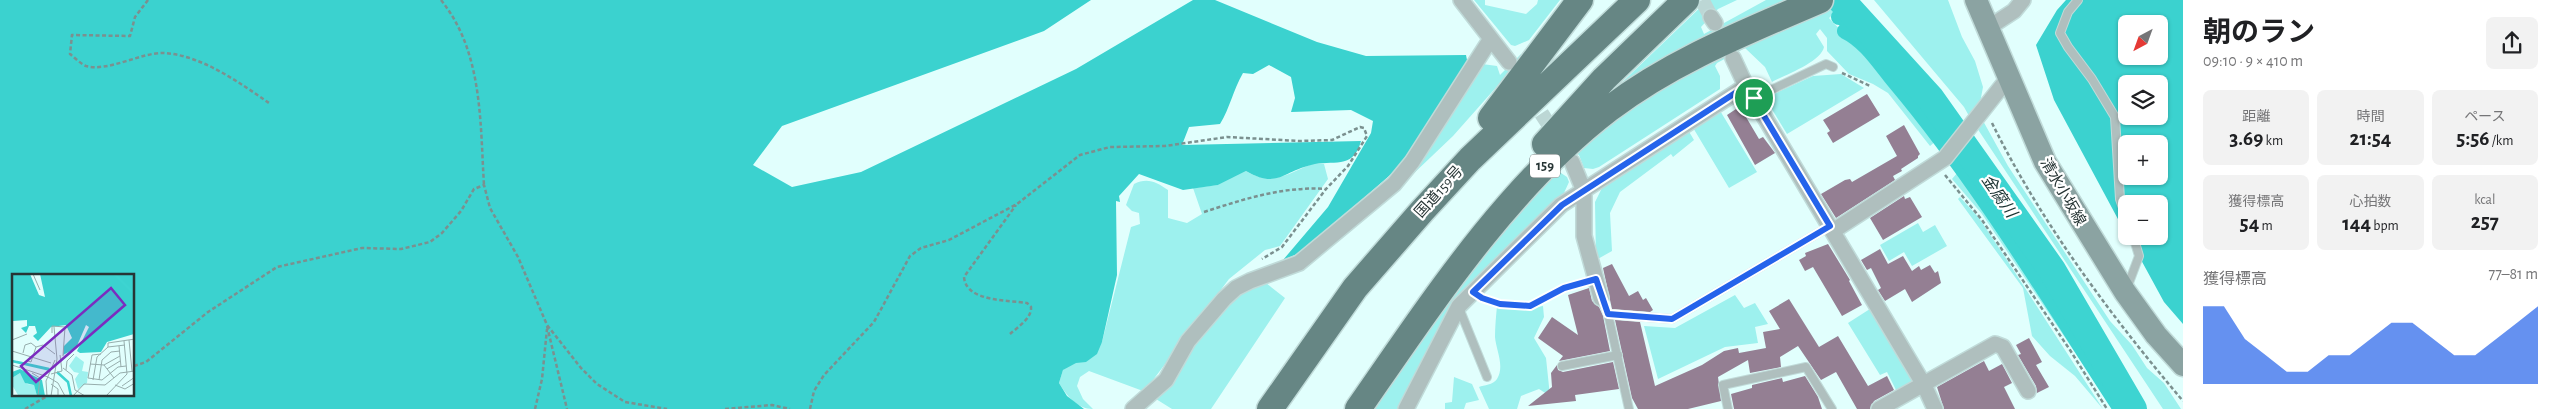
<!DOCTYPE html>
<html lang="ja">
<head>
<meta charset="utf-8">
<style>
  body { margin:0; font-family:"Alegreya Sans","Noto Sans JP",sans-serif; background:#f2f2f2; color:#202124; height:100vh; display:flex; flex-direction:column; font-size:19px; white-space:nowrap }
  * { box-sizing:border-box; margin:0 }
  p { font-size:16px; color:#757577 }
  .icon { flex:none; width:28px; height:28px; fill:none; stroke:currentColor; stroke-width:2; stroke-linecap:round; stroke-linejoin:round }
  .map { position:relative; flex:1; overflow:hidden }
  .panel { display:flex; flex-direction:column; background:#fff; width:375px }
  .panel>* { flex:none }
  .needle { width:32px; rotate:221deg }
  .tools { position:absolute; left:2118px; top:15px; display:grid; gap:10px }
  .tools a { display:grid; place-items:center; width:50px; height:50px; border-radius:8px; background:#fff; box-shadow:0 1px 4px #0004; font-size:25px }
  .pin { position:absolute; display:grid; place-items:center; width:42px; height:42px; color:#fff; margin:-21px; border:2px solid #fff; border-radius:50%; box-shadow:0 1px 5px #0007 }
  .round { display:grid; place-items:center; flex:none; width:52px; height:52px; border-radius:8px; background:#f2f2f2 }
  .head { display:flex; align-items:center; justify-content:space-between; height:85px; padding:0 20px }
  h1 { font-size:28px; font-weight:700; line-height:38px }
  .stats { display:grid; grid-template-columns:repeat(3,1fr); gap:8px; height:85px; padding:5px 20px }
  .stats div { display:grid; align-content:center; border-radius:8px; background:#f2f2f2; text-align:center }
  .stats b { font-size:21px; font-weight:700 }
  .stats small { font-size:14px; font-weight:400 }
  .stats p { font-size:14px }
  .chart { height:140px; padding:10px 20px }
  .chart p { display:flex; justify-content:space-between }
  .chart svg { width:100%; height:90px; margin-top:5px; fill:#2563eb; opacity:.7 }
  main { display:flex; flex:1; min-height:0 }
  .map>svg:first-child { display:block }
</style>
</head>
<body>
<main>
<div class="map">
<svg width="2183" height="409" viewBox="0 0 2183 409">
  <rect width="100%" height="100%" fill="#e1fffd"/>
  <path fill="#9df1ee" d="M1474 0H1485V5L1526 14 1537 4 1538 0H1560L1529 40 1515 46 1511 45Z
    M1708 0H1737L1718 9 1701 27 1704 34 1766 0H1794L1612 92Z
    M1823 0 1834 13 1829 18C1838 29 1845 32 1854 41 1885 72 1911 106 1936 141L1930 146 1888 93 1873 84 1849 74 1827 51V38L1820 29 1816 34 1824 47C1821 62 1785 75 1772 82L1765 67 1745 48 1717 63 1715 66 1720 76V89L1599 167 1593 169 1584 168 1579 155 1577 154 1560 167 1558 171 1567 177 1569 182 1564 193 1453 301 1399 409H1372L1428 325 1557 163 1645 92Z
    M1874 0H1948L1962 37 1975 61 1983 87 1980 103 1969 116 1964 107Z
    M1521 54 1523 57 1453 136 1411 176 1482 64 1497 66 1500 75Z
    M1841 74 1864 88 1787 134 1765 98 1813 76Z
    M1719 109 1757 172 1729 188 1692 126Z
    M1982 119 2008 166 2110 321 2132 345 2147 368 2164 383 2181 409H2163L1977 128Z
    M1688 130 1694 140 1673 157 1671 154 1620 192 1610 213 1612 251 1596 260 1595 202 1602 188Z
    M1312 164H1324L1328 179 1280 246 1265 250 1229 279 1147 388 1143 391 1089 371 1080 377 1077 386 1083 399 1093 409C1077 409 1067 396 1059 383L1063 370 1102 342 1131 227 1140 224 1139 213 1132 211 1126 205 1134 184C1147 177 1157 182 1168 190V218L1187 223 1202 214 1193 188 1218 185 1246 171C1273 187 1286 174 1312 164Z
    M1958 172 2119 409H2113L1982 214 1952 179Z
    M1960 197 1979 218 2007 260 2103 409 2075 376 2050 356 2032 336 2023 288 1958 199Z
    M1918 223 1923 232 1935 225 1947 246 1912 266 1904 252 1889 261 1880 245Z
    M1266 283 1285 298 1211 409H1172L1156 399 1167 388 1200 334 1241 293Z
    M1735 295 1744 308 1755 303 1768 324 1755 327 1758 343 1725 347 1658 379 1644 326 1675 328Z
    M1497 306 1520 310 1543 306 1544 317 1534 338 1546 358 1550 396 1539 389 1521 396 1517 409H1489L1479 387C1484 385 1493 385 1497 379 1505 366 1496 350 1495 337 1495 327 1496 316 1497 306Z
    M1873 307 1914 379 1912 385 1897 392 1887 372 1880 375 1848 323Z
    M1454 377 1472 384 1479 400 1466 403 1464 409H1445V403L1452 402Z"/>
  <path fill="#3bd2cf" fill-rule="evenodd" d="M0 0H1091L1044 31 782 126 753 165 792 187 861 172 1076 69 1193 0H1215L1317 42 1366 56 1466 55 1468 65 1405 162 1302 252 1283 260 1328 207 1371 133 1373 121 1351 110 1291 112 1295 98 1291 77 1269 65 1253 74 1243 73C1233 90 1230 108 1220 124L1189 127 1182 145 1361 141C1353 171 1332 159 1311 165 1282 172 1277 189 1246 171L1218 185 1183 190 1139 174 1119 196 1120 202 1116 201 1117 275 1102 342 1097 354 1086 362 1076 363 1063 370 1059 383 1067 396 1084 409H0ZM14 275H134V395H14Z
    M2066 0H2183V324L2164 302 2128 236H2159V204H2126V234L2054 100 2036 45 2057 10ZM2126 24H2159V56H2126ZM2126 84H2159V116H2126ZM2126 144H2159V176H2126Z"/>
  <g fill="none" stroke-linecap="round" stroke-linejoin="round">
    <path stroke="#3dd4d1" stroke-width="16" d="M1839 17 1848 8
      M1845 31C1866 41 1880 64 1895 82 1979 182 2050 300 2121 409"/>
    <path stroke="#3dd4d1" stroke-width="28" d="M1841 0 1931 99 2052 270 2133 409"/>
  </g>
  <path fill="#947f93" d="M1867 94 1880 115 1833 143 1827 133 1830 131 1823 120Z
    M1745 103 1751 114 1746 117 1759 139 1763 137 1775 153 1755 165 1727 115Z
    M1904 125 1920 154 1918 156V158L1901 169 1902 171 1893 176 1895 180 1836 218 1821 194 1845 180 1850 179 1852 182 1897 156 1886 136Z
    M1904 196 1905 199 1910 197 1922 217 1883 240 1870 218Z
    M1828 244 1850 280 1849 281 1862 305 1842 316 1813 267 1805 271 1799 260 1806 256 1805 253Z
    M1880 249 1888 264 1903 256 1912 271 1919 266 1921 270 1930 265 1935 273 1938 271 1941 283 1912 302 1905 289 1885 301 1878 290 1881 288 1871 268 1867 270 1861 260Z
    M1612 264 1629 296 1638 291 1643 300 1646 298 1653 310 1650 312 1612 309 1603 268Z
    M1589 288 1592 301 1599 307 1603 316 1610 351 1559 361 1563 356 1538 338 1552 317 1578 335 1568 295Z
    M1789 299 1819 347 1838 336 1868 386 1887 376 1894 390 1874 401 1870 409H1857L1836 372 1821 380 1798 346 1780 357 1781 367 1750 373 1748 360 1718 377 1721 401 1688 409H1638L1632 398 1615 320 1640 322 1655 386 1702 365 1724 351 1738 348 1739 353 1766 348 1763 332 1780 329 1769 311Z
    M2029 338 2042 362 2036 365 2049 387 2037 393 2036 386 2018 355 2021 354 2016 345Z
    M1984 361 1989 371 2002 364 2012 383 2004 387 2015 409H1944L1937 387Z
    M1613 362 1619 389 1575 395 1576 401 1528 406 1552 387 1551 373 1557 365 1558 370 1563 372Z
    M1805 376 1818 397 1822 409H1734L1731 394 1752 388V385L1782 378 1783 382Z"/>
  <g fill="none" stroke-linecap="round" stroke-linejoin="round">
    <path stroke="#bcd7d5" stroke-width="15" stroke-dasharray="15 8" stroke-linecap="butt" d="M1702 0 1711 17
      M1529 94 1558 139"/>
    <defs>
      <path id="service" d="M2078 0 2068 12 2060 33 2068 47 2092 79 2115 117 2120 199 2126 216
        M1754 98 1826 64 1833 67
        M2127 288 2139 256 2133 236
        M1601 298 1608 314 1629 409
        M1459 308 1487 377
        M1608 314 1672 319 1830 226
        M1562 366 1618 355
        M1728 409 1723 385 1806 367 1832 409"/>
      <path id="minor" d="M1461 0 1509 62
        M1711 17 1715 23
        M1988 28 2014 11 2023 0
        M1746 86 1924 385 1935 409
        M1572 162 1584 191V236L1601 298
        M1833 231 1945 158 2009 77
        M1133 409 1166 380 1188 341 1224 299 1236 288 1250 281 1299 263 1394 184 1412 162 1490 40
        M1406 409 1459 306 1561 205 1746 86 1733 58
        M1879 409 1995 344 2003 347 2028 391"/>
      <path id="secondary" d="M1976 0 2045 162 2125 292 2156 335 2183 365"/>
      <path id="trunk" d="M1491 118 1580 0
        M1545 144 1604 79 1686 0
        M1270 409 1355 288 1422 211 1470 159 1637 0
        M1358 409C1431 304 1507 187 1609 109 1674 60 1746 32 1820 0"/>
    </defs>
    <use href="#service" stroke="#c0dbd9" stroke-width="10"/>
    <use href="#minor" stroke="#c0dbd9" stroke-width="18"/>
    <use href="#secondary" stroke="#c0dbd9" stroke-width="25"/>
    <use href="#trunk" stroke="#c0dbd9" stroke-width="29"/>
    <path stroke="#7b908f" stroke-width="2.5" stroke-dasharray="4 2.5" stroke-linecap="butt" d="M148 0 135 17 130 36 72 35 70 54C75 58 81 64 86 66 108 72 140 53 162 53 200 54 240 83 269 103
      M441 0C483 52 480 122 484 185
      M1842 73 1870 86
      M1992 123C2042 224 2111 316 2183 401
      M1945 175 1982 220 2070 350 2107 409
      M1204 212C1244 199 1284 186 1326 189
      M1486 300 1500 304 1530 306 1564 288 1582 283
      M547 326 567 409
      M1010 334C1018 327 1032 318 1031 307L1027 303C1008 300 966 302 964 277L1016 205
      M134 366 146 362 208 312 277 267 362 248 401 249 430 242 442 233 461 211 474 189 484 185 490 208 518 257 547 325 581 368 597 384 625 402 667 409
      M25 409 49 395
      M535 409 542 379 547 329
      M725 409 772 405 790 409
      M810 409 814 391 824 375 874 322 910 256 921 248 949 240 1017 204 1080 155 1110 147 1165 146 1227 137 1300 141 1332 140 1360 127 1364 128 1367 136 1348 166 1326 189 1282 247 1262 259"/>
    <use href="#service" stroke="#afbfbe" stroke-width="8"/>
    <use href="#minor" stroke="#afbfbe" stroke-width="15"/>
    <use href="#secondary" stroke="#8ba3a2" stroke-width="22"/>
    <use href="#trunk" stroke="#668684" stroke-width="26"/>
  </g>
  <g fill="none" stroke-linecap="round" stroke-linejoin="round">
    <defs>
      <path id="route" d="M1746 86 1830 226 1672 319 1608 314 1596 279 1564 288 1530 306 1500 304 1482 298 1473 292 1562 205Z"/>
    </defs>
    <use href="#route" stroke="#fff" stroke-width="10"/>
    <use href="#route" stroke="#2563eb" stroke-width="6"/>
  </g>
  <g text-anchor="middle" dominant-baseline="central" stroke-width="4.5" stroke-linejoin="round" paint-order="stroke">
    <rect fill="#fff" stroke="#687272" stroke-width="1" x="1530" y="154.5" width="30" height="23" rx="4"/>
    <g font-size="14" font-weight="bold" fill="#273535">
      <text x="1545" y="166">159</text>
    </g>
    <g font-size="15" fill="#273535" stroke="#fff">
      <text transform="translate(1439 192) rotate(-48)">国道159号</text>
      <text transform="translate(2063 192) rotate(60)">清水小坂線</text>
    </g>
    <g font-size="16" font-style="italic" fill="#193130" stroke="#fff">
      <text transform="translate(1999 196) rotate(55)">金腐川</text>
    </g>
  </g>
  <g transform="translate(12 274)">
    <rect width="122" height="122" fill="#e1fffd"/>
    <path d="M64 82 72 88 70 97 76 98 75 109 66 115 63 105 67 99 62 98 57 92ZM8 99 15 110 22 111 25 122H7H22L6 121 0 111V104Z" fill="#9df1ee"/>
    <path d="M0 0H18L27 21 33 23 28 0H122V60L95 68 89 78 68 79 65 77 77 53 74 51 64 74 51 81 52 72 60 64 54 51 39 53 26 67 21 62 25 59 23 52H17L14 59 9 54 15 52V46L1 47ZM8 95 30 106 33 122H25L22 111 13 109 8 99 0 104V98Z" fill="#3bd2cf"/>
    <path fill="none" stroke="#3dd4d1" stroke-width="2.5" d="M102 0 123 20M0 87 39 96M5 88 37 95M45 98 56 108 59 122"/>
    <path fill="none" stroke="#97aead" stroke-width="1" d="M21 0 28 16M40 59V52L53 53 51 82M0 66 15 60M117 66 120 97M107 72 109 93M24 73 31 71 43 80M96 73V69L123 65M0 77 39 89M11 79 13 71 19 69 24 73M89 80 80 81 76 104 90 106 106 93 114 92M16 87 19 88 24 73M78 90 92 91 102 104M0 91 36 103 46 109 53 122M92 91 108 82M51 94 60 101 63 116 73 122M95 95 108 87M54 96 55 87 62 80M20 99 28 104 26 122M39 100 50 97 48 81M81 106 85 83 96 73 113 71M87 106 90 86 99 78 108 77M39 110 46 115V122M103 111 113 115 123 109M110 112 123 103M35 122 34 107 43 86M39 122 45 85 42 53M61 122 72 110 93 111 108 99 123 97M94 122 115 100 112 67"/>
    <path fill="#7b2cbf" fill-opacity="0.15" stroke="#7b2cbf" stroke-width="2.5" d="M99 14 113 31 24 108 9 92Z"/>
    <rect width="122" height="122" fill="none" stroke="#273535" stroke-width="2.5"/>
  </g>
</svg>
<div class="tools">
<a><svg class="needle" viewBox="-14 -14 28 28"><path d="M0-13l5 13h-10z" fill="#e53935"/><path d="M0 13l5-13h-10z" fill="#757577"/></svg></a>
<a><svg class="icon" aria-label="layers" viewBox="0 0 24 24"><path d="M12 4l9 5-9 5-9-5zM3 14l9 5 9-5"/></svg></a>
<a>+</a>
<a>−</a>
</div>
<div class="pin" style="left:1754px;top:98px;background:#1e9e55"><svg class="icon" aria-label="arrive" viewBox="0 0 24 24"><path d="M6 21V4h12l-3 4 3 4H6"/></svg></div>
</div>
<section class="panel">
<div class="head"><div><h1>朝のラン</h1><p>09:10 · 9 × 410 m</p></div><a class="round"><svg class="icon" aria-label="share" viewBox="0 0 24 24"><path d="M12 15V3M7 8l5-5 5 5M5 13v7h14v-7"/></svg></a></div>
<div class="stats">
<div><p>距離</p><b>3.69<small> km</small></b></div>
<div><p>時間</p><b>21:54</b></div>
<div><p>ペース</p><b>5:56<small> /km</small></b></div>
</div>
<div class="stats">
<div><p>獲得標高</p><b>54<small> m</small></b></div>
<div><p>心拍数</p><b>144<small> bpm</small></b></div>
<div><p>kcal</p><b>257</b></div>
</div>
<div class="chart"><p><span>獲得標高</span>77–81 m</p>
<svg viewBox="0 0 160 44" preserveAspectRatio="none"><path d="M0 44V6L10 6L20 22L30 30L40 38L50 38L60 30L70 30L80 22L90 14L100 14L110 22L120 30L130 30L140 22L150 14L160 6V44z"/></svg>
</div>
</section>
</main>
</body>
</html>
